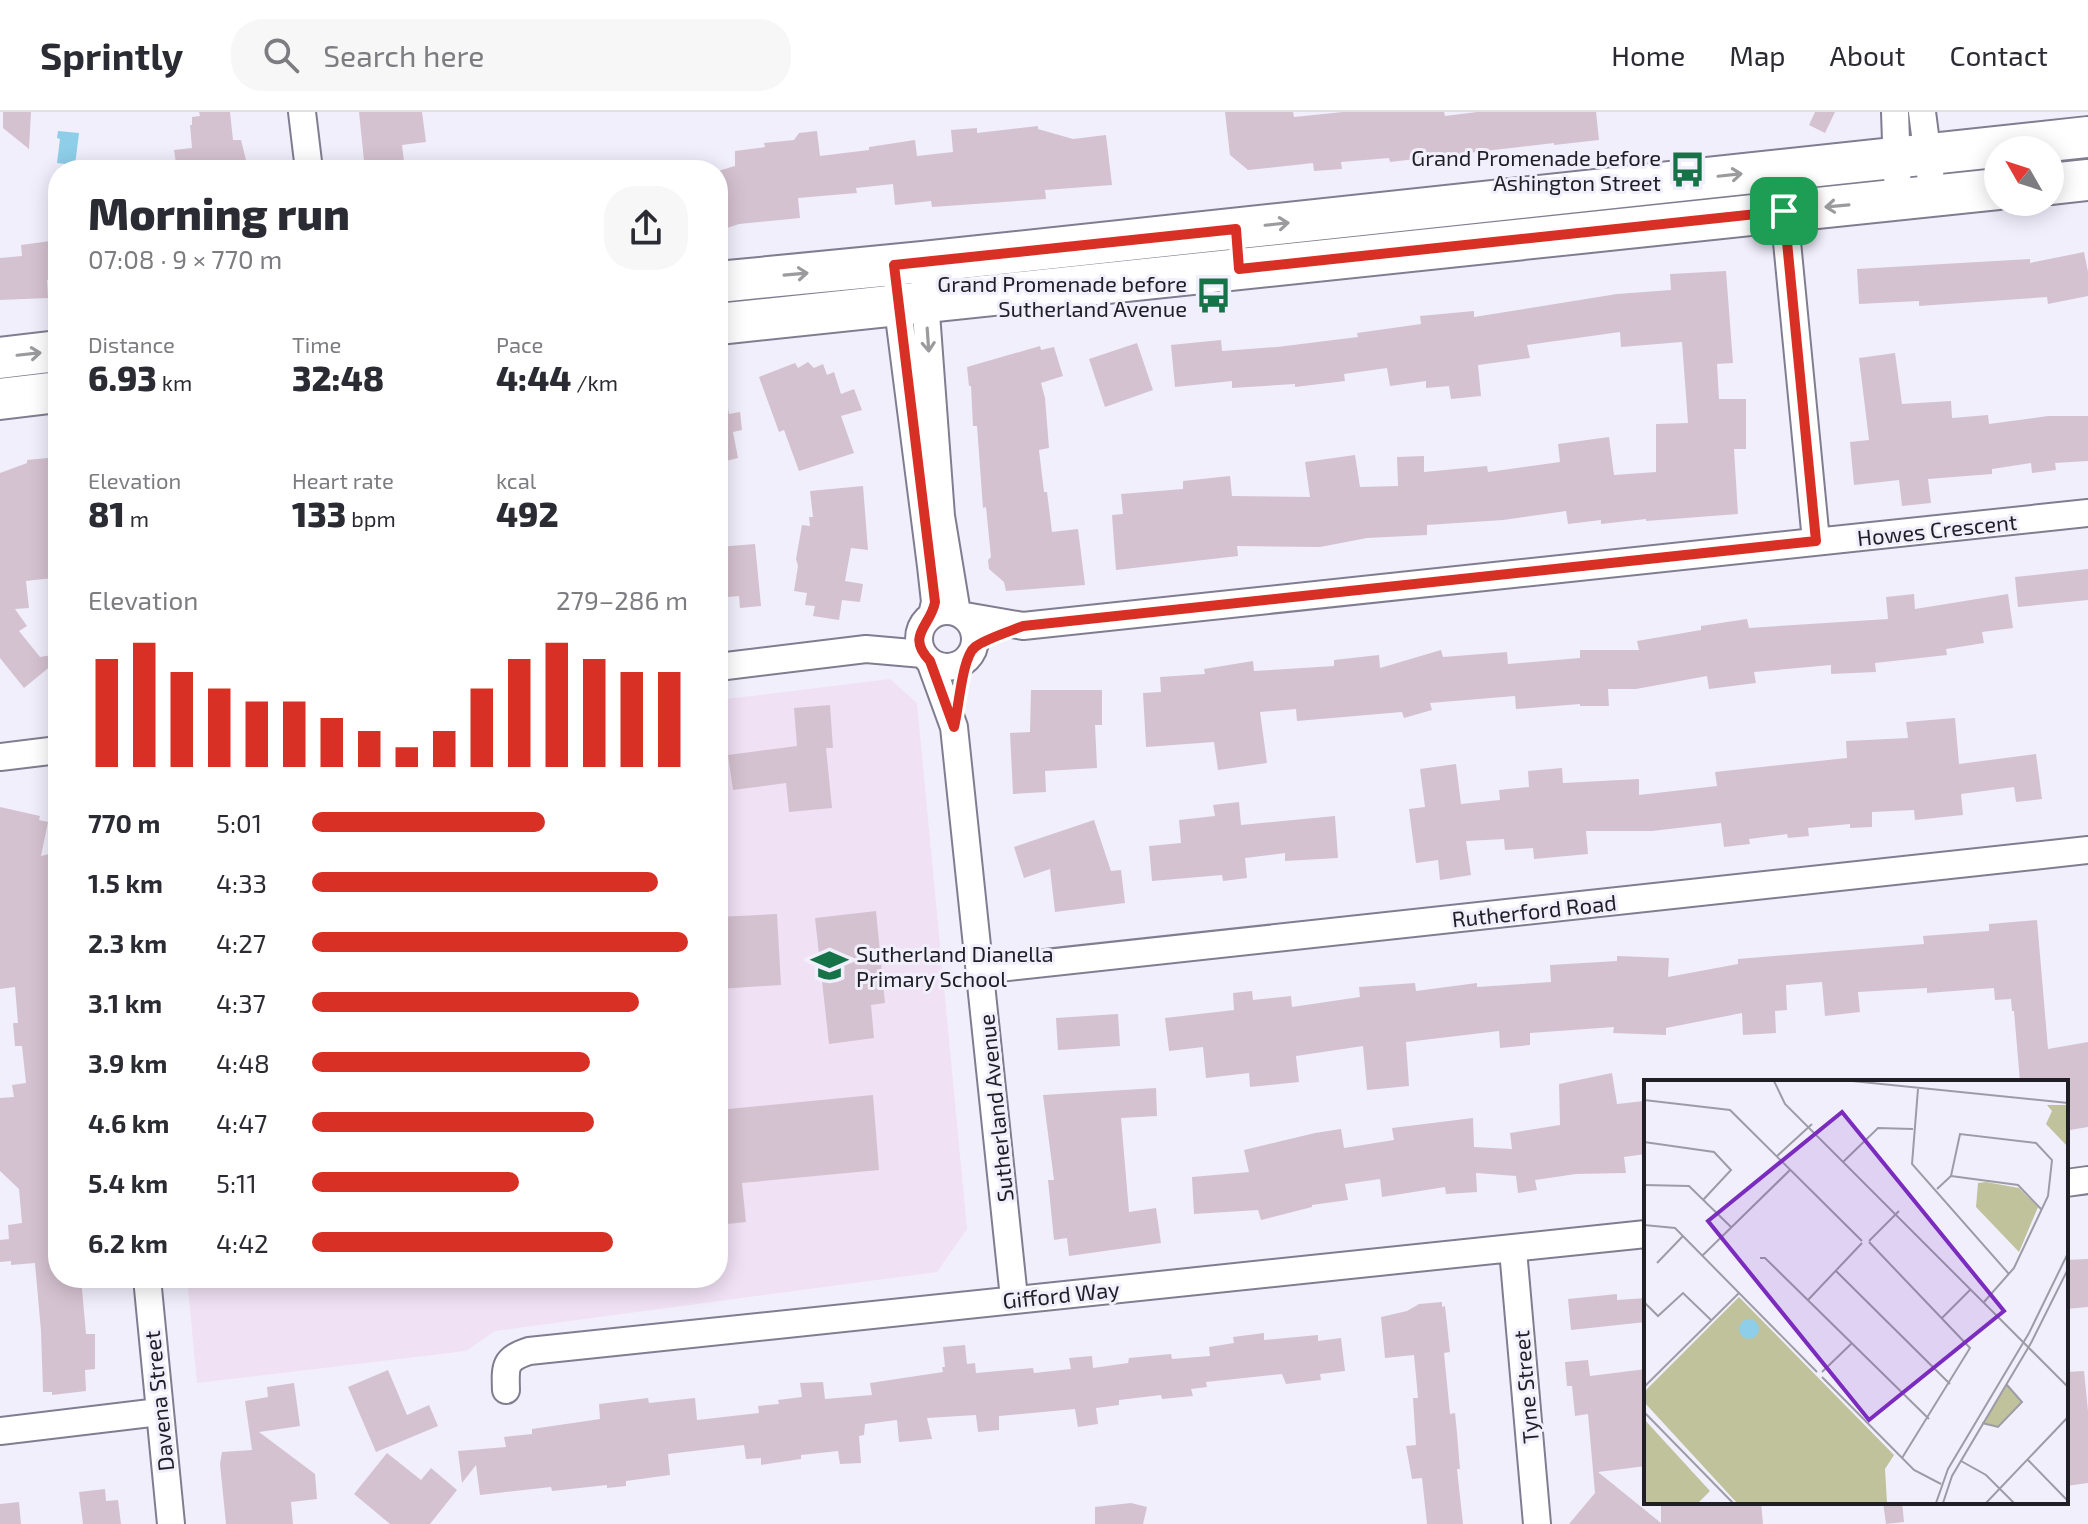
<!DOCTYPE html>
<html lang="en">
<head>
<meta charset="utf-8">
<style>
  body { margin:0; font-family:"Exo 2",sans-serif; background:#f7f7f7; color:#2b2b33; height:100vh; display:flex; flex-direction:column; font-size:30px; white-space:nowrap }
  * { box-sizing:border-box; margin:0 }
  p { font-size:26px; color:#7c7c81 }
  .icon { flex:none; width:44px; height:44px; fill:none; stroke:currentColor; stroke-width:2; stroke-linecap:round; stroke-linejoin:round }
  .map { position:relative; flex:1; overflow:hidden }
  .side { position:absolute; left:48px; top:48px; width:680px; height:1128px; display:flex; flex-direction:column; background:#fff; border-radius:32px; box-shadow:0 4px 20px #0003 }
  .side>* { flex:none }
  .needle { width:52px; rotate:309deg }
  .fabs { position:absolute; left:1984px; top:24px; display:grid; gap:16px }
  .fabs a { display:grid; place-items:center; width:80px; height:80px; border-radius:50%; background:#fff; box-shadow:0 4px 20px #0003; font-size:40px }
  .pin { position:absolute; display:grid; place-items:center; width:68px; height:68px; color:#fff; margin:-34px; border-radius:16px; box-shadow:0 4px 12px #0006 }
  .round { display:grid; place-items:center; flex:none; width:84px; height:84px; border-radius:32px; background:#f7f7f7 }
  .head { display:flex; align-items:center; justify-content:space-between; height:136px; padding:0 40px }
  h1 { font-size:44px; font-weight:800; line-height:60px }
  .figures { display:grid; grid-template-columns:repeat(3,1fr); gap:12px; height:136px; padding:8px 40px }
  .figures div { display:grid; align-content:center }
  .figures b { font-size:34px; font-weight:800 }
  .figures small { font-size:22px; font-weight:400 }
  .figures p { font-size:22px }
  .chart { height:224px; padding:16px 40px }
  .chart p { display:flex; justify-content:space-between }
  .chart svg { width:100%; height:144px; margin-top:8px; stroke:#d93025; stroke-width:6 }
  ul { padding:0 40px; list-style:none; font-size:26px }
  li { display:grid; grid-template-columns:128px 96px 1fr; align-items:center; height:60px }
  li i { height:20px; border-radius:10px; background:#d93025 }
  header { display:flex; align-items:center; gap:48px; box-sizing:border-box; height:112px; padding:0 40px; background:#fff; border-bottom:2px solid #e1e1e2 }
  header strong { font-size:38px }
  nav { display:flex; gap:44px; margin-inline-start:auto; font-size:28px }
  .search { width:560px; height:72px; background:#f7f7f7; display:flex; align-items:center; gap:20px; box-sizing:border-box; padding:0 28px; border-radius:32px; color:#7c7c81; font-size:30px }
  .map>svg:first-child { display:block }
</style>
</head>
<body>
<header>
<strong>Sprintly</strong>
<div class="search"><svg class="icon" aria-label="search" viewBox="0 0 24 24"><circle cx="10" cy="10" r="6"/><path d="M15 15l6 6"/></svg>Search here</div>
<nav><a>Home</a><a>Map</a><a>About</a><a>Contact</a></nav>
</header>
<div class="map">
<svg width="2088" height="1412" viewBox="0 0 2088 1412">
  <rect width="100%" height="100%" fill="#f1effc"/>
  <path fill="#f0e1f4" d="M890 567 917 591 967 1117 937 1160 495 1219 466 1239 197 1271 187 1166H718V588Z"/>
  <path fill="#8ecee9" d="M58 19 79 21 75 53 57 51 60 27 57 26Z"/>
  <path fill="#d5c2d0" d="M3 0H31L29 37 3 16Z
    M199 0H230L233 28H241L247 52 177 58 174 38 192 36 190 13H192V5L200 4Z
    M359 0H422L426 30 402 33 405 58H365Z
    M1225 0H1293L1294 5 1343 0H1444L1445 4 1477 0H1596L1599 28 1554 33V31L1390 50 1389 46 1341 50 1342 57 1314 59 1313 51 1248 58 1230 43Z
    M1815 0H1835L1825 21 1809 13Z
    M1038 14V17L1073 27 1106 23 1112 73 1045 78 1046 87 932 95 931 89 895 93 893 72 856 76 857 81 798 86 800 106 739 112 718 119V59L735 54V39L765 35 764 31 794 28 799 21 817 19 820 44 869 38V35L915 28 917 44 953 40 951 18 977 16V21Z
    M58 128V167L47 168 48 186 0 188V146L22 144 21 133Z
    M2084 140 2088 160V184L2048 192 2047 185 1919 194V189L1859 192 1857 157 2030 147V151Z
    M1726 159 1733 251 1717 252 1719 287H1746V337H1734L1738 402 1646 409V407L1601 412V408L1568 412 1566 399 1503 408 1427 413V423L1367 426 1320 435 1237 434 1238 444 1116 458 1112 403 1123 402 1121 382 1183 377V369L1230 364 1232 384 1310 385 1305 350 1355 343 1360 375 1398 374 1397 345 1424 344V360L1487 354 1488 360 1560 350 1558 332 1609 325 1614 363 1656 360V312L1688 311 1682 230 1621 235 1620 220 1527 233 1530 246 1478 253 1481 284 1451 287 1449 274 1426 276V269L1390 274 1387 256 1344 262 1345 269 1295 275V272L1232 276V269L1175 275 1171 233 1221 228 1222 239 1277 235 1358 225 1357 221 1421 212 1420 204 1474 199V205L1617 182 1671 178 1670 162Z
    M1137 231 1153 278 1105 295 1089 247Z
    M1040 234 1041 238 1054 235 1063 264 1041 271 1045 286 1049 336 1039 338 1044 380H1047L1052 420 1078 417 1085 473 1006 479 1004 470 989 457 988 448 991 445 986 395 983 396 977 314H973L971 274H969L967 255Z
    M1895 241 1902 292 1951 289 1952 306 1988 303 1989 312 2048 304H2088V349L2055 351 2056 358 2032 361 2031 351 1992 357V362L1928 367 1931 391 1902 394 1899 368 1854 373 1850 330 1869 328 1859 246Z
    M808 250 814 256 823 252 827 263 834 260 841 282 854 277 862 298 841 304 854 341 799 359 784 318 779 320 759 265 795 251 798 256Z
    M727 290 729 302 740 300 742 318 733 320 738 346 718 351V291Z
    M58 345V425L48 428 52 466 26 469 29 496 15 497 27 514 19 519 40 545 58 542V548L24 576 0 546V361L27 351V348Z
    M863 374 868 438 851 436 845 469 863 472 860 490 842 488 839 508 813 504 815 494 805 493 807 481 794 479 798 454 796 447 802 413 810 414 809 405H813L810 379Z
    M755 432 761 494 740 496 739 484 727 485 726 480 718 481V435Z
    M2088 457V488L2018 495 2015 465Z
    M1914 482 1915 497 2008 482 2013 516 1982 520 1984 531 1946 537 1947 543 1875 551 1876 560 1831 562V553L1754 560 1756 571 1709 577 1707 564 1636 577H1608L1609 594H1580V592L1516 597 1515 584 1430 591 1432 598 1404 606 1402 600 1297 609 1296 597 1260 600 1267 651 1218 658 1214 630 1146 635 1143 581 1161 580 1160 565 1205 562 1204 557 1253 549 1254 559 1334 554V548L1379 543 1380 556 1441 538 1443 545 1507 540 1508 552 1580 546V538H1639L1637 529 1701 518V514L1747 507 1749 516 1888 507 1886 485Z
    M1031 578H1102V613H1095L1097 656 1045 659 1046 680 1013 682 1010 621 1030 620Z
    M830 593 833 636H826L832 696 789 700 786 671 733 678 728 643 797 634 794 596Z
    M1955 606 1959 652 2036 642 2042 687 2016 690 2014 675 1961 682 1963 703 1915 708 1914 698 1872 700V715L1850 716V712L1808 716 1809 724 1788 726 1787 722 1749 727 1750 732 1724 735 1721 711 1652 719H1586L1588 742 1534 747 1533 736 1505 738 1504 727 1466 729 1471 763 1440 768 1438 748 1416 751 1409 697 1425 695 1420 657 1456 652 1461 692 1500 688 1499 678 1529 675 1528 659 1562 656 1563 671 1639 667V683L1717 674 1715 660 1847 646 1846 629 1908 626 1906 610Z
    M1239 690 1241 713 1335 704 1338 746 1285 749V741L1245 746 1247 766 1223 769 1222 763 1152 769 1149 734 1181 731 1179 708 1215 704 1213 693Z
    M0 695 40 704 39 708 48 710 41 744 58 740V832H56L58 854V1166H81L86 1222H95V1257L85 1258 86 1279 52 1283V1280H43L41 1219 35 1151 11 1153V1149L0 1150V1128L9 1127 8 1113 22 1111 19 1077 0 1059V986L14 985 12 973 26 971 22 934H15L13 911H18L15 875 0 877Z
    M1094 708 1111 759 1121 758 1125 791 1055 800 1050 757 1024 766 1014 735Z
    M876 799 885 891 871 893 874 926 829 932 815 806Z
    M777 802 781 873 718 877V805Z
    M2037 808 2048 937 2088 930V1015L2070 1018 2066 970H2020L2014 899H2012L2011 887 1995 888 1994 876 1927 881V876L1858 880 1860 900 1825 904 1822 870 1786 873 1787 898 1775 899 1776 921 1743 923 1742 901 1666 916V923L1613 921 1614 915 1530 921V933L1500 936 1499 919 1406 930 1409 974 1367 978 1363 934 1296 944 1299 970 1250 975 1249 961 1206 966 1203 935 1169 939 1165 906 1234 898 1233 881 1252 879 1253 888 1291 884 1292 895 1360 885 1359 875 1415 871 1416 879 1477 871V875L1551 870 1550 853 1617 849V844L1669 846 1668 865 1738 852V847L1924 832 1923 824 1989 819V812Z
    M1118 902 1120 934 1058 938 1056 906Z
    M1612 961 1617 992 1644 989 1646 1042 1624 1045 1626 1061 1576 1062 1535 1068 1537 1078 1518 1081 1516 1064 1476 1061 1477 1080 1446 1082 1445 1075 1382 1085 1380 1067 1345 1072 1348 1088 1312 1093V1095L1261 1108 1258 1098 1194 1102 1192 1065 1249 1060 1244 1038 1315 1021 1341 1017 1344 1036 1394 1028 1392 1016 1473 1006 1474 1035 1512 1037 1510 1021 1560 1013 1559 972Z
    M1156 976 1157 1004 1121 1006 1129 1100 1156 1096 1161 1131 1069 1144 1067 1126 1054 1128 1048 1068H1054L1043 983Z
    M873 983 879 1058 742 1071 746 1110 718 1113V998Z
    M2088 1147V1195L2066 1197V1148Z
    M1617 1182V1188L1646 1186V1210L1571 1218 1568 1187Z
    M1442 1190V1195L1445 1194 1450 1240 1444 1241 1450 1302 1455 1301 1457 1321 1460 1357H1457L1463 1412H1427L1422 1366 1412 1367 1406 1334 1416 1333 1413 1286H1418L1414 1243 1385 1246 1381 1205 1407 1199 1419 1192Z
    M1264 1221V1228L1318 1223V1229L1341 1226 1345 1259 1320 1262 1321 1268 1286 1272 1282 1262 1206 1270 1207 1275 1191 1277 1193 1284 1162 1287 1161 1283 1119 1288V1293L1096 1296 1098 1312 1078 1315 1075 1297 999 1304V1318L978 1320 976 1303 927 1306 932 1327 899 1330 897 1308 865 1312 864 1323 859 1324 861 1351 840 1352 838 1339 801 1343V1347L761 1353V1346L746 1347 744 1333 668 1342 670 1363 626 1369V1374L607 1376V1373L552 1379 551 1375 480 1383 476 1353 462 1371 458 1339 506 1335 504 1325 532 1322V1317L600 1307 599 1292 648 1286 649 1291 695 1286 697 1308 759 1301 758 1294 779 1292 778 1288 802 1285 800 1271 823 1270 825 1287 872 1283 870 1271 943 1260 942 1255H945L943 1235 965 1233 967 1252 975 1251 976 1261 1033 1256 1034 1261 1071 1257 1069 1246 1092 1244 1093 1256 1128 1251 1129 1246 1171 1242 1172 1247 1210 1244 1209 1235 1234 1231 1233 1225Z
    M1588 1248 1590 1264 1646 1257V1354L1598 1360 1661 1411V1390H1761L1763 1412H1569L1595 1381 1588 1302 1575 1304 1572 1274H1567L1565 1250Z
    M388 1258 407 1303 429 1293 438 1314 376 1340 348 1275Z
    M2084 1259 2088 1299V1371L2066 1374V1260Z
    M294 1271 300 1314 259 1320 315 1362 317 1387 291 1390 293 1412H226L220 1352 222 1340 252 1338 245 1289 268 1285 267 1275Z
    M387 1341 421 1368 431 1356 457 1378 430 1412H390L354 1382Z
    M105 1377 106 1389 118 1388 121 1412H83L79 1380Z
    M19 1390 21 1412H0V1392Z
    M1883 1390H1902L1904 1410 1886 1412Z
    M1131 1391 1147 1395 1143 1412H1095V1395Z"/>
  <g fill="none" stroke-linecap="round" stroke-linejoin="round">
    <defs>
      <path id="street" d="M302 0 309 58
        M1895 0 1898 87
        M1922 0 1933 84
        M1784 99 1816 429
        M924 174 941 404 957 501
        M896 181 931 454 935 490 932 503
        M919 527a28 28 0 1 1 56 0a28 28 0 1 1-56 0Z
        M965 504 1023 514 2088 401
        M930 549 954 615 1014 1186
        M718 555 866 537 923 542
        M0 645 58 638
        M981 858 2088 738
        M2066 1071 2088 1068
        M1513 1138 1537 1412
        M147 1166 171 1412
        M506 1278C505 1253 505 1247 529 1239L1646 1122
        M0 1319 159 1300"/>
      <path id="primary" d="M2050 72 2088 68
        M718 170 923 150 2088 25
        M718 212 1998 77
        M0 246 58 239
        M0 287 58 280"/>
    </defs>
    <use href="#street" stroke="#807d90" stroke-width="30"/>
    <use href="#primary" stroke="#807d90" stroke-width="44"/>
    <use href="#street" stroke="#fff" stroke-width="26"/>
    <use href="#primary" stroke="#fff" stroke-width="40"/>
  </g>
  <defs><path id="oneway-shaft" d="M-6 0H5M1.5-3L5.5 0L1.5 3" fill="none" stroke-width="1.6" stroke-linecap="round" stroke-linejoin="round" transform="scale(2)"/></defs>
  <g stroke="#9b9a9d">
    <use href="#oneway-shaft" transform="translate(1730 63) rotate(-6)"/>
    <use href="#oneway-shaft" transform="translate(1837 94) rotate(175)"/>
    <use href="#oneway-shaft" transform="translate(1277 112) rotate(-6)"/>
    <use href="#oneway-shaft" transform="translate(796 162) rotate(-5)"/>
    <use href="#oneway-shaft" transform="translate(928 228) rotate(86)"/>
    <use href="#oneway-shaft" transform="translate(29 242) rotate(-6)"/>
  </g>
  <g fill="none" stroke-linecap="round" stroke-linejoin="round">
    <defs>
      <path id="route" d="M1784 99 1816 429 1023 514C1011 519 985 527 975 535 962 545 959 595 954 615L930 549C905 523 931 514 935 490L894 153 1236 117 1239 157Z"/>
    </defs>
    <use href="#route" stroke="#fff" stroke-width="16"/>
    <use href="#route" stroke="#d93025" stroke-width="10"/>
  </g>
  <defs>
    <symbol id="bus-bare" viewBox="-9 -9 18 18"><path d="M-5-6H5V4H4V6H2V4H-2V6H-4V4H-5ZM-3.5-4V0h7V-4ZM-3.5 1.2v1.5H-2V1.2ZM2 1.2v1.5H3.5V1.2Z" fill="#167247" stroke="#f1effc" stroke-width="2.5" paint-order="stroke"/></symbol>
    <symbol id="school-bare" viewBox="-9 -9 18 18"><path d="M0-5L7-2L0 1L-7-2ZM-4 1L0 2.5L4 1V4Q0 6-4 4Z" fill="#167247" stroke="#f1effc" stroke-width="2.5" paint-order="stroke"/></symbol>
  </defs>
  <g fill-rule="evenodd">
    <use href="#bus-bare" x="1662" y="32" width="51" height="51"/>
    <use href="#bus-bare" x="1188" y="158" width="51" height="51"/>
    <use href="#school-bare" x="804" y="828" width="51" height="51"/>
  </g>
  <g text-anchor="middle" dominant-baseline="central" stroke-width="6" stroke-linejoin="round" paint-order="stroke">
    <g font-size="22" fill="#201f26" stroke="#f1effc" text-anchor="end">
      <text x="1661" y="45">Grand Promenade before<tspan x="1661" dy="25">Ashington Street</tspan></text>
      <text x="1187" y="171">Grand Promenade before<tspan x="1187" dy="25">Sutherland Avenue</tspan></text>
      <text x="856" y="841" text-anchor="start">Sutherland Dianella<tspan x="856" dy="25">Primary School</tspan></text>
    </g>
    <g font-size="22" fill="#201f26" stroke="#f1effc">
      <text transform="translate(1937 417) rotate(-6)">Howes Crescent</text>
      <text transform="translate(1534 798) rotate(-6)">Rutherford Road</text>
      <text transform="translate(995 996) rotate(-96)">Sutherland Avenue</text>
      <text transform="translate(1061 1182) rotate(-6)">Gifford Way</text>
      <text transform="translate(1525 1275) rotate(-95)">Tyne Street</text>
      <text transform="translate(158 1289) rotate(-96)">Davena Street</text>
    </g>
  </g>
  <g transform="translate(1644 968)">
    <rect width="424" height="424" fill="#f1effc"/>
    <path d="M403 25H424V67L402 44 408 31ZM342 102 375 108 394 127 375 172 332 127 334 103ZM95 217 250 375 241 389 243 423H93L0 322V312ZM363 305 378 322 354 347 339 343ZM0 339 66 411 54 423H0Z" fill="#bfc29b"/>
    <path d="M95 249a10 10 0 1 1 20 0a10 10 0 1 1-20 0Z" fill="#8ecee9"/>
    <path fill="none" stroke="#9d9ca6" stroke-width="2" d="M130 1 141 24 424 307M208 1 424 23M274 9 268 84 365 194M0 20 86 30 218 161M0 62 70 72 87 90 59 120M132 77 168 44M199 82 234 48 269 49M307 96 374 105 397 129M0 105 45 106 87 147M293 109 307 96 316 54 392 63 408 80 404 116 370 188 340 222M0 145 31 148 173 292M225 161 255 131M225 162 326 268 258 378M58 176 146 90M116 178H121L285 339M13 183 39 156M192 191 306 304M164 220 218 163M0 222 14 236 39 213 67 240M298 238 327 209M178 292 207 264M178 297 270 390 297 404M0 307 95 213M0 332 89 423M338 343 354 347 378 322 363 305M383 379 424 421M317 381 342 395 370 423M292 423 304 389 385 253 424 173M299 423 308 396 387 263 424 189M342 423 424 337"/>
    <path fill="#7b2cbf" fill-opacity="0.15" stroke="#7b2cbf" stroke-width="4" d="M198 32 360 231 225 340 64 141Z"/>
    <rect width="424" height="424" fill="none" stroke="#201f26" stroke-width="4"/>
  </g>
</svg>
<div class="fabs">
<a><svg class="needle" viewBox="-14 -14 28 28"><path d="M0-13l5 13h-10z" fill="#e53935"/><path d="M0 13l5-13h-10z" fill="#7c7c81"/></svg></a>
</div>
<div class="pin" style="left:1784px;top:99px;background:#1e9e55"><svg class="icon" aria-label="arrive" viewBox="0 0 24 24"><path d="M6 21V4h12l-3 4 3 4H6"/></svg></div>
<section class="side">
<div class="head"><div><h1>Morning run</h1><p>07:08 · 9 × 770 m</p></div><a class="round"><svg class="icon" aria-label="share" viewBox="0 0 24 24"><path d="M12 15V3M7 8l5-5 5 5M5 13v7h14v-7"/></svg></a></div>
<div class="figures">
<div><p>Distance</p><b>6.93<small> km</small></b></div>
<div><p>Time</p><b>32:48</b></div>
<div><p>Pace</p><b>4:44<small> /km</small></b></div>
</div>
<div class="figures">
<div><p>Elevation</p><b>81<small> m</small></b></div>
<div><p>Heart rate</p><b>133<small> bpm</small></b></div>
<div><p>kcal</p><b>492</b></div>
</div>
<div class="chart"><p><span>Elevation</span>279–286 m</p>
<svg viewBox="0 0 160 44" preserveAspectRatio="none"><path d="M5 44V11M15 44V6M25 44V15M35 44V20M45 44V24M55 44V24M65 44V29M75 44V33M85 44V38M95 44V33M105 44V20M115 44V11M125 44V6M135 44V11M145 44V15M155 44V15"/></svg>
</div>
<ul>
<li><b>770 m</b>5:01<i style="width:62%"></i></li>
<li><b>1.5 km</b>4:33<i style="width:92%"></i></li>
<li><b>2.3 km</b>4:27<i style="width:100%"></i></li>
<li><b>3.1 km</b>4:37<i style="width:87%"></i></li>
<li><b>3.9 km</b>4:48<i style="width:74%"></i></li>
<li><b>4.6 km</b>4:47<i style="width:75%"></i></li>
<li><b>5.4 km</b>5:11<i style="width:55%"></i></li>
<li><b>6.2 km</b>4:42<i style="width:80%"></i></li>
</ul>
</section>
</div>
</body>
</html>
